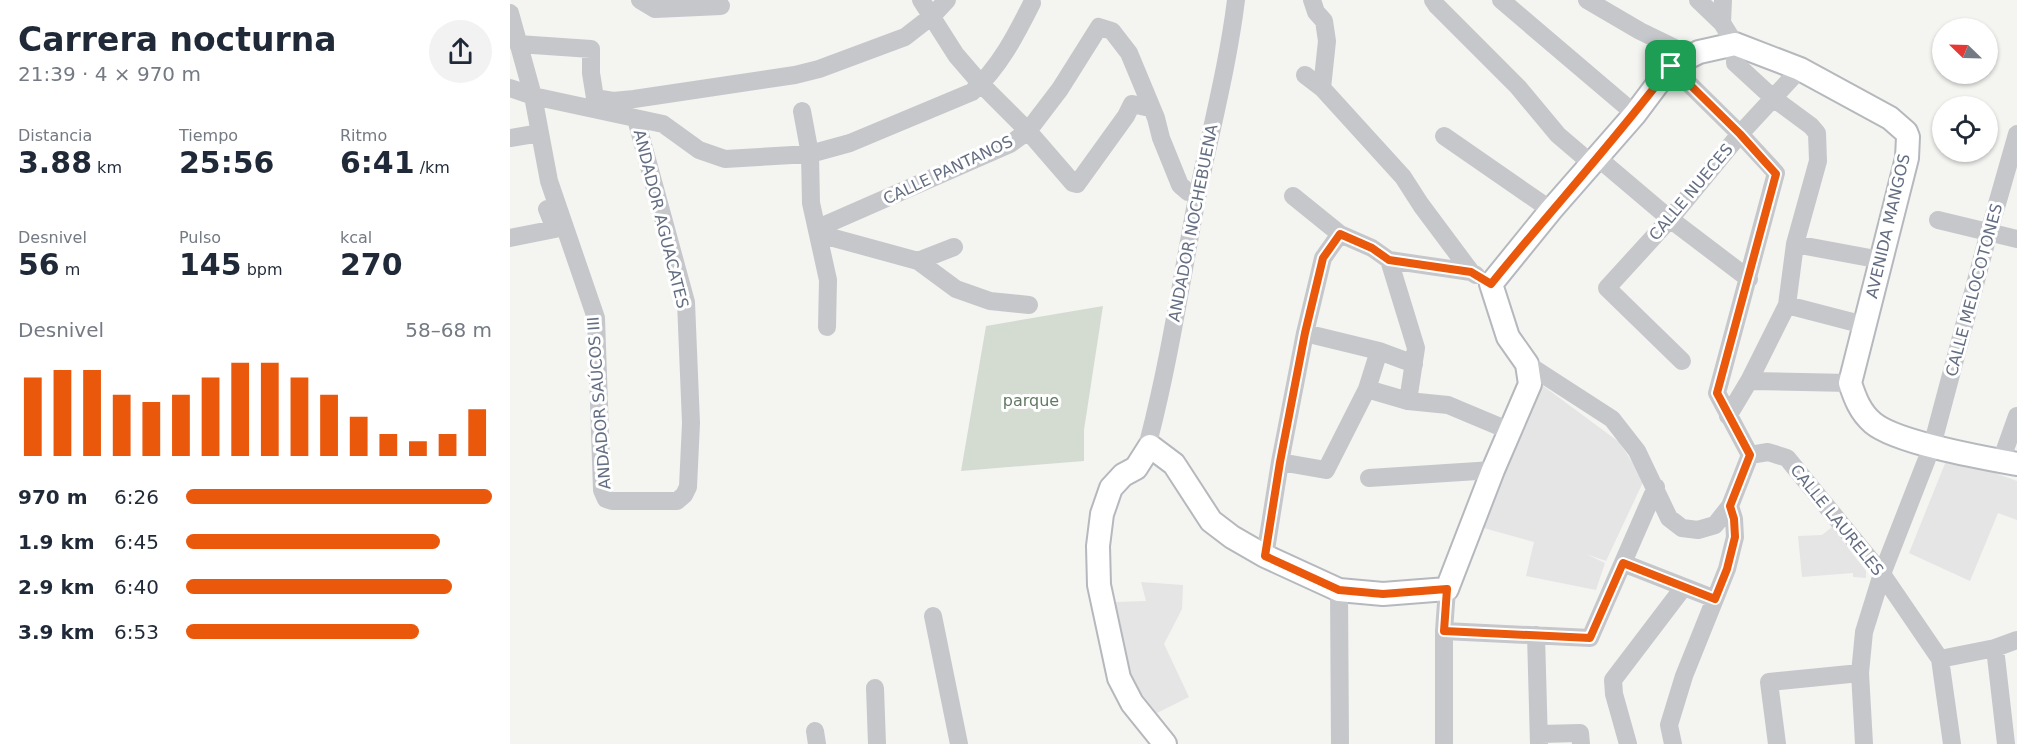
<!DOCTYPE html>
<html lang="es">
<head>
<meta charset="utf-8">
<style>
  body { margin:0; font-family:"DejaVu Sans",sans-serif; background:#f2f2f3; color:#1f2937; height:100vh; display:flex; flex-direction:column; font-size:22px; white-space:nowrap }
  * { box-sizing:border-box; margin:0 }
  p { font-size:20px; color:#747a83 }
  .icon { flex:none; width:33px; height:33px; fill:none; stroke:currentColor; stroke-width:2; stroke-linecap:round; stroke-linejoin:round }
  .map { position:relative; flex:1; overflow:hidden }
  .panel { display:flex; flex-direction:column; background:#fff; width:510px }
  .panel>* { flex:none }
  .needle { width:39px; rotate:293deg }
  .fabs { position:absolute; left:1422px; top:18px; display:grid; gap:12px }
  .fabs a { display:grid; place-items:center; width:66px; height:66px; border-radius:50%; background:#fff; box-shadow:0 2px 4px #0004; font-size:30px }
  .pin { position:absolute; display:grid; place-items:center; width:51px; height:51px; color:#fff; margin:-26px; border-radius:12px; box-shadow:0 3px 9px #0006 }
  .round { display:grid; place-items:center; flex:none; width:63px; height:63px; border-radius:32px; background:#f2f2f3 }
  .head { display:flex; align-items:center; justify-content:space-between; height:102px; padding:0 18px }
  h1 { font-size:33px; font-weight:800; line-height:45px }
  .figures { display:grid; grid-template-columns:repeat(3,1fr); gap:9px; height:102px; padding:6px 18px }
  .figures div { display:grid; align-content:center }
  .figures b { font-size:30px; font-weight:800 }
  .figures small { font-size:16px; font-weight:400 }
  .figures p { font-size:16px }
  .chart { height:168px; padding:12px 18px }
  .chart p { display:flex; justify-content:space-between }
  .chart svg { width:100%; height:108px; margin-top:6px; stroke:#ea580c; stroke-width:6 }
  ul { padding:0 18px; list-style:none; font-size:20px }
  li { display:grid; grid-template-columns:96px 72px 1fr; align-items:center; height:45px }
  li i { height:15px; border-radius:8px; background:#ea580c }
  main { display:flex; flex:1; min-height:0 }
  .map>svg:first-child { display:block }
</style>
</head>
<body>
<main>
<section class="panel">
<div class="head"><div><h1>Carrera nocturna</h1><p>21:39 · 4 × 970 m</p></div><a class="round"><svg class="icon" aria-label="share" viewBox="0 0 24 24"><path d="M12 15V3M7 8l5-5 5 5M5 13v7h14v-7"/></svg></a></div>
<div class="figures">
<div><p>Distancia</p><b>3.88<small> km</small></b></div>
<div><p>Tiempo</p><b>25:56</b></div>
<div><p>Ritmo</p><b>6:41<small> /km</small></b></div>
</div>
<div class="figures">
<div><p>Desnivel</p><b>56<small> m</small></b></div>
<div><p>Pulso</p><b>145<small> bpm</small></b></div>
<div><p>kcal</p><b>270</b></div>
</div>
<div class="chart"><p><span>Desnivel</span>58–68 m</p>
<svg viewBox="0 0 160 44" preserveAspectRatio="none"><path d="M5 44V12M15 44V9M25 44V9M35 44V19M45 44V22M55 44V19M65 44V12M75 44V6M85 44V6M95 44V12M105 44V19M115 44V28M125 44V35M135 44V38M145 44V35M155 44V25"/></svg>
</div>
<ul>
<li><b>970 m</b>6:26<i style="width:100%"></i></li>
<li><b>1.9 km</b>6:45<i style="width:83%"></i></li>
<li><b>2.9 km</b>6:40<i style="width:87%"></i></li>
<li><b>3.9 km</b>6:53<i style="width:76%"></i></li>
</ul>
</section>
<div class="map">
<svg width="1507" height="744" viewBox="0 0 1507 744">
  <rect width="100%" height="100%" fill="#f4f5f1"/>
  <path fill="#e5e5e5" d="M1032 385 1109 442 1134 480 1096 561 1076 554 1095 563 1086 590 1016 576 1024 542 970 527Z
    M1438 456 1507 481V520L1488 513 1460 581 1399 553Z
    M1322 527 1356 571V578L1343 577V573L1292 577 1288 536 1312 535Z
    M631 582 673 585 672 609 654 644 679 697 647 713 619 678 605 602 636 601Z"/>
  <path fill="#d4dcd2" d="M593 306 574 430V461L451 471 476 326Z"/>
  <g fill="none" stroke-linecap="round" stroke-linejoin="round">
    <defs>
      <path id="major" d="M655 744 622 703 609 678 589 585 588 546 592 514 601 488 613 475 626 468 640 446 664 464 701 521 722 537 755 556 829 590 873 594 937 589 983 470 1020 384 1017 364 998 337 981 284 1041 210 1125 114 1161 66 1189 52 1225 44 1290 69 1380 118 1396 132 1398 137 1397 158 1340 383C1345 398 1350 412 1363 423 1387 443 1474 458 1507 464"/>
    </defs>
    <use href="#major" stroke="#b5b8bd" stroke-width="26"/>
    <path stroke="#c5c7cb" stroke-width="18" d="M130 0 145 9 211 6
      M411 0 446 55 471 84 518 131 563 183 567 184 616 116 622 104 640 108
      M802 0 806 12 814 21 817 41 812 88
      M923 0 927 6 1008 87 1048 135 1082 164
      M991 0 1125 114
      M1077 0 1130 31 1165 48 1161 66 1230 134 1266 173 1207 393 1240 455
      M1188 0 1212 23
      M1213 0 1212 23 1225 44V63L1263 98 1301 126 1307 133 1308 161 1285 244 1277 305 1239 381 1218 416
      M0 13 23 96 39 181 86 318 92 490 96 499 102 501H167L174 495 178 487 181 423 176 302 126 119
      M8 44 81 49V73L85 98 83 109
      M795 75 812 88 893 177 911 205 961 272
      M0 88 23 96 153 124 189 150 215 159 300 154 340 143 462 92C489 68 506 35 522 3
      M85 98 103 101 124 99 285 75 309 69 395 37 422 16 437 0
      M292 111 300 154 301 203 318 280 317 327
      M934 136 1041 210
      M0 138 30 133
      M1088 158 1160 219 1239 279
      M783 196 830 234 862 248 879 260 961 272 966 275
      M1428 220 1507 239
      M308 228 500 144 518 131 550 89 589 27 602 31 619 53 646 118 651 138 670 185 678 192H688
      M309 234 408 261 446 289 480 301 519 305
      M0 238 45 229 37 209
      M1285 244 1371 260
      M879 260 906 348 898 401
      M408 261 444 247
      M1277 305 1354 325
      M795 333 869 351 904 364
      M1172 361 1097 288 1160 219 1230 134 1290 69
      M1017 364 1102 419 1127 451 1159 518 1172 528 1188 530 1205 525 1220 506 1240 455 1258 452 1277 458 1372 574 1430 659 1442 744
      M1239 381 1340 383
      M857 389 898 401 938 405 1000 431
      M640 446 639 439C660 358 672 275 688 193 701 129 718 65 726 0
      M1491 461 1507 416
      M770 462 816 470 857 389 869 351
      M859 478 983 470
      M755 556 770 462 795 333 813 258 830 234
      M1113 563 1205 599
      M829 590 830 744
      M423 616 449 744
      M934 631 1080 638 1146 487
      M1026 635 1029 744
      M1485 648 1496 744
      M1430 659 1485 648 1507 640
      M365 688 367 744
      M305 731 307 744
      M1030 734 1070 733 1071 744
      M934 744V631L937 589
      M1118 744 1104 694 1103 680 1173 588
      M1163 744 1159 725 1174 676 1217 569 1225 537 1224 519 1220 506
      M1267 744 1259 682 1350 673
      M1354 744 1350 673 1354 632 1372 574 1422 446 1479 232 1507 134"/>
    <use href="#major" stroke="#fff" stroke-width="22"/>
  </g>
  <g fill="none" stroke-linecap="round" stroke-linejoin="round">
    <defs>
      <path id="route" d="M1161 66 1230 134 1266 174 1207 393 1240 455 1220 506 1224 519 1225 537 1217 569 1205 599 1113 563 1080 638 934 631 937 589 873 594 829 590 755 556 770 462 795 333 813 258 830 234 862 248 879 260 961 272 981 284C1040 211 1104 142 1161 66Z"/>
    </defs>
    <use href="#route" stroke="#fff" stroke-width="12"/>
    <use href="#route" stroke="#ea580c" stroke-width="8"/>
  </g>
  <g text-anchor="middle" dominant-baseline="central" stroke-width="6" stroke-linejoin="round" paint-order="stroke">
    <g font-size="16" fill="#646e82" stroke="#fff">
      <text transform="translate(438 170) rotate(-25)">CALLE PANTANOS</text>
      <text transform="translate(1181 192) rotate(-50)">CALLE NUECES</text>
      <text transform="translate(151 219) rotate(76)">ANDADOR AGUACATES</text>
      <text transform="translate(683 223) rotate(-79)">ANDADOR NOCHEBUENA</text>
      <text transform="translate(1378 226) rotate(-77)">AVENIDA MANGOS</text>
      <text transform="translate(1464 290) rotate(-75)">CALLE MELOCOTONES</text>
      <text transform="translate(89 403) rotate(-94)">ANDADOR SAÚCOS III</text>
      <text transform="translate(1327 520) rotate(51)">CALLE LAURELES</text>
    </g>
    <g font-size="16" fill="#637964" stroke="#fff">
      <text x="521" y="400">parque</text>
    </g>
  </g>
</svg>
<div class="fabs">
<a><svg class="needle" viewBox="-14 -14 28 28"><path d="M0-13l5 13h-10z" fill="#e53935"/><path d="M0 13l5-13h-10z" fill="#747a83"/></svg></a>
<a><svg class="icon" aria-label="locate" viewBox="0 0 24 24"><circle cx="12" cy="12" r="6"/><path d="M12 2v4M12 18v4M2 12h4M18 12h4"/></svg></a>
</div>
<div class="pin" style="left:1161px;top:66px;background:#1e9e55"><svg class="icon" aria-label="arrive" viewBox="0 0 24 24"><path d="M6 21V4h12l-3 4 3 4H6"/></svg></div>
</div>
</main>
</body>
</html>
